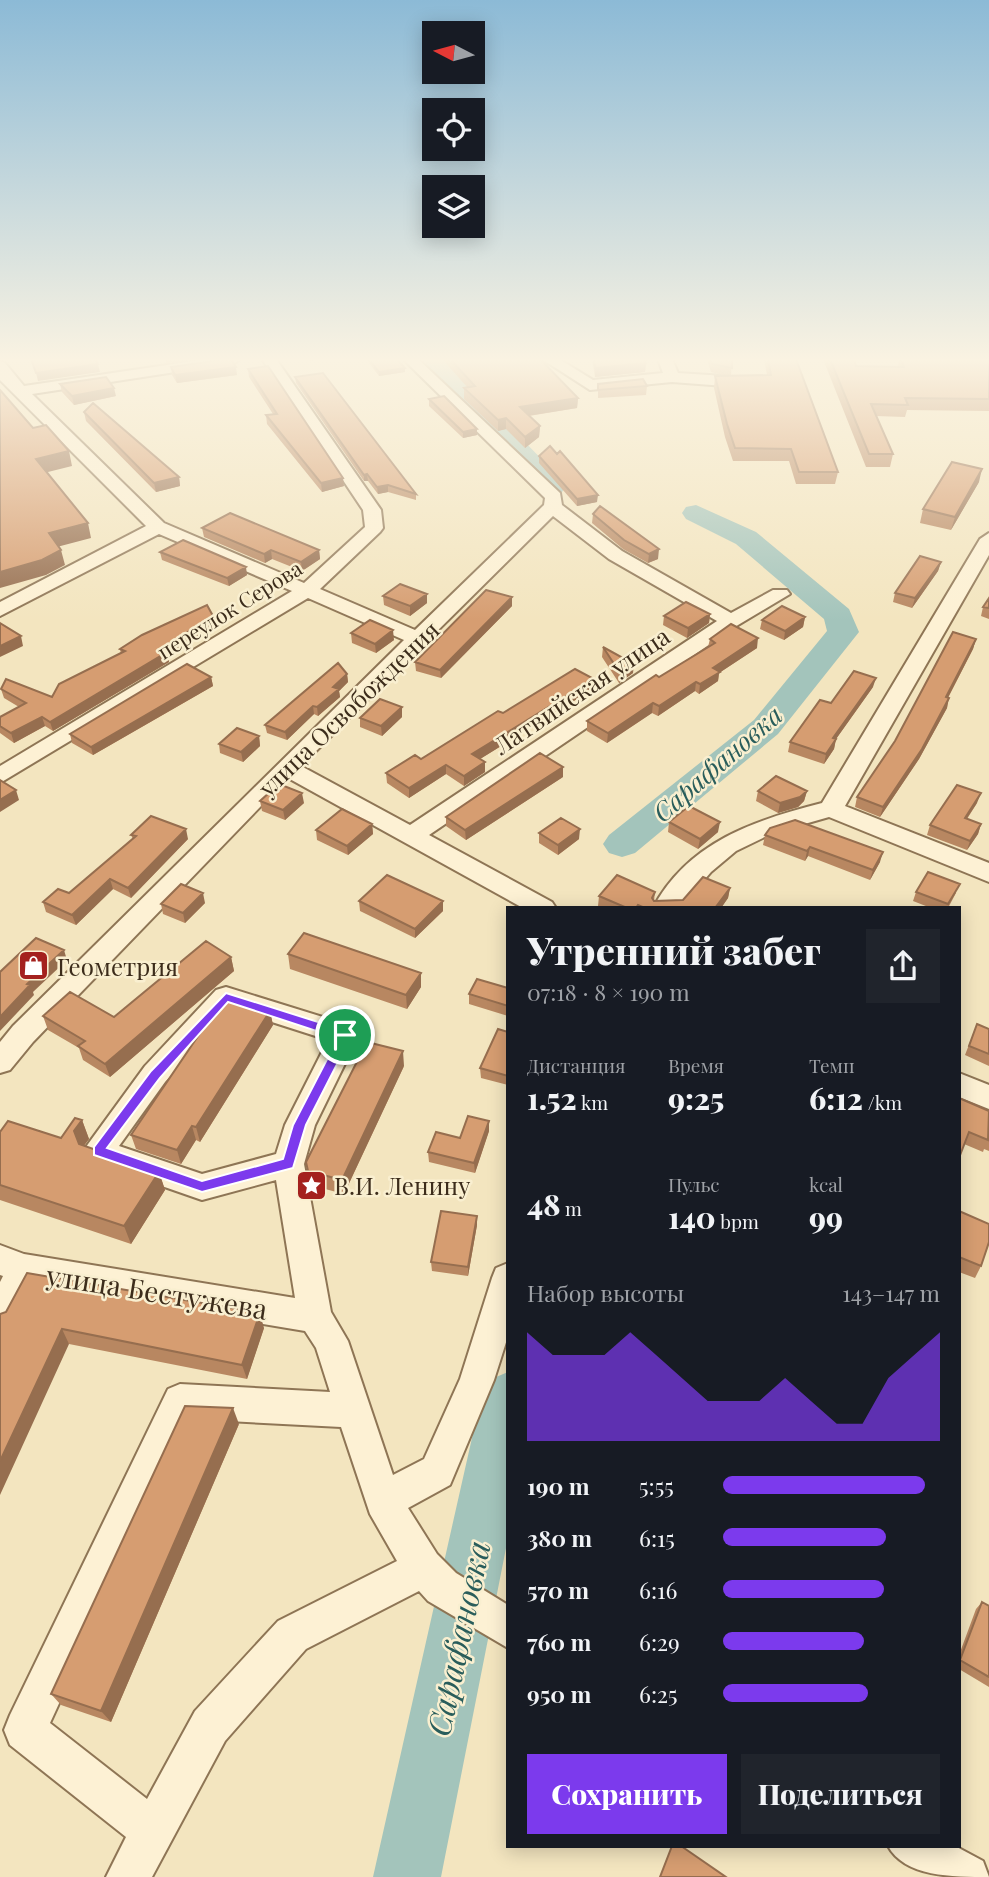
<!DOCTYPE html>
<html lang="ru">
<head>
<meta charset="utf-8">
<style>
  body { margin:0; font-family:"Playfair Display",serif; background:#20242c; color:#f1f3f6; height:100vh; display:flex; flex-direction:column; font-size:26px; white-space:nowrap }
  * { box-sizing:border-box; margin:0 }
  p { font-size:23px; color:#9ea1a6 }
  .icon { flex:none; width:38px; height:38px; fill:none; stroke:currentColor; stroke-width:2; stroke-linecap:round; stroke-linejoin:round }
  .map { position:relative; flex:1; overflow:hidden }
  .panel { position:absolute; left:506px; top:906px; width:455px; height:942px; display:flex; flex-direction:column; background:#171b24; border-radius:0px; box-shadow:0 4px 18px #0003 }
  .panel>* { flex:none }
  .needle { width:46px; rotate:276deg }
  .buttons { position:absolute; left:422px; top:21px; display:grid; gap:14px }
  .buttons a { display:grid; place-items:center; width:63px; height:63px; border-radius:0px; background:#171b24; box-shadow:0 4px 18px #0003; font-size:35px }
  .pin { position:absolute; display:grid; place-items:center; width:60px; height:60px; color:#fff; margin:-30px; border:4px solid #fff; border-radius:50%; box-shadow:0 2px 7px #0007 }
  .round { display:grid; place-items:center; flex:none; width:74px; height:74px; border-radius:0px; background:#20242c }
  .summary { display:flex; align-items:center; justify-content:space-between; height:119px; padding:0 21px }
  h1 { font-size:38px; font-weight:800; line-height:52px }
  .metrics { display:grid; grid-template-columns:repeat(3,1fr); gap:10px; height:119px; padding:7px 21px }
  .metrics div { display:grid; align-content:center }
  .metrics b { font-size:30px; font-weight:800 }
  .metrics small { font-size:19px; font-weight:400 }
  .metrics p { font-size:19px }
  .chart { height:196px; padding:14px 21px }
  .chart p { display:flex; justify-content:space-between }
  .chart svg { width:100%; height:126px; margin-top:7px; fill:#7c3aed; opacity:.7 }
  .button { display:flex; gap:14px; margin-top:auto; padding:14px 21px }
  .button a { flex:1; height:80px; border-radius:0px; background:#7c3aed; color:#fff; font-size:28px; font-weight:800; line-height:80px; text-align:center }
  .button a+a { background:#20242c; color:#f1f3f6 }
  ul { padding:0 21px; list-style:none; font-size:23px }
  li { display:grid; grid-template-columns:112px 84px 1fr; align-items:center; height:52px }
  li i { height:18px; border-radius:9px; background:#7c3aed }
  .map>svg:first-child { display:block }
</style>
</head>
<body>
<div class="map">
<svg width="989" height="1877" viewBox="0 0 989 1877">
  <rect width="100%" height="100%" fill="#f3e5bf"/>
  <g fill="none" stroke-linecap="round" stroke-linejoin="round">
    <path fill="#a3c4bb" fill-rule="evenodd" d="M421 359H444L562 480 566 486 562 492H544Z
      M696 505 756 532 849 609 859 632 778 734 635 853 622 857 609 853 603 844 609 835 754 720 827 631 824 619 736 544 686 519 682 513 686 507Z
      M508 1372V1538L441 1877H373L481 1398 489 1380Z"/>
    <defs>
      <path id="minor" d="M208 359H241L234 363 32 394 164 523 304 583 365 527 363 510 262 359H276L381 510 383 528 380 532 320 589 415 630 544 505 545 498 403 359H418L560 493 562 505 622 551 731 613 773 590H787L790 594 738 625 429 835 552 902 556 908H523L288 778 33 1042 10 1070 0 1073V1042L13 1026 404 640 308 598 0 783V766L292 591 159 534 0 616V602L146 526 0 380V361L5 363 24 386ZM553 516 609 559 717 621 410 825 301 766Z
        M542 359H559L593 380 663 373 658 359H672L678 373 725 376 733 381 725 386 672 382 590 390Z
        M989 533V555L845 806 989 863V882L829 817 773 833 736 851 711 872 680 908H653C688 842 755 820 822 803L980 539Z
        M226 987 355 1027 359 1035 315 1125 304 1164 331 1312 348 1341 393 1475 424 1459 460 1379 492 1278 496 1268 508 1263V1336L494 1380 450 1485 408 1508 437 1554 456 1573 508 1605V1648L428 1601 419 1591 306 1649 225 1741 152 1877H106L126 1837 10 1745 4 1730 10 1715 168 1389 180 1384 330 1392 316 1348 305 1331 33 1285 12 1326 0 1330V1282L3 1276 0 1275V1245L24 1254 295 1298 276 1180 202 1200 87 1160 83 1151 145 1066 216 990ZM231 1009 328 1040 285 1125 276 1154 202 1174 119 1146 165 1082ZM190 1419 341 1427 370 1514 397 1561 278 1621 195 1711 147 1799 50 1723Z
        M959 1073 989 1085V1109L959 1097Z
        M888 1846H955L983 1861 989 1877C952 1877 905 1877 888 1846Z"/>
    </defs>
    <use href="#minor" stroke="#8e7555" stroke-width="4"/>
    <use href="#minor" fill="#fdf1d4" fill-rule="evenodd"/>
  </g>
  <path fill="#b88761" d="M366 359H397L405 372 379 376Z
    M443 359H540L578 398 577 408 529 416 540 426 539 437 525 448 506 429 498 431 464 399V388H468L443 360Z
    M592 359H645L646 363 645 372 595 377Z
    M707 359H732L731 376 767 375 764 359H796L838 472 835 484H796L789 461H733L725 437 714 388 715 376H727L711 372Z
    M823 359H854L856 366 898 367 899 359H989V411L907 410 905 417 876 416 893 454 890 467H866Z
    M171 367 237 375 177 383 172 375Z
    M248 369 344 486 322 492 267 424 266 415 273 414 249 377Z
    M295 377 416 494V500L388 492 378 494 368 481H364L296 383Z
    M60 384 116 396 74 405 62 392Z
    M598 384 647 386 646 395 598 398Z
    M429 399 477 429V435L463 438 429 406Z
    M84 412 179 477 180 486 156 492 86 421Z
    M539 456 597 502 577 506 539 463Z
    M979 482 951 530 920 523 923 509Z
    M593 514 658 559 648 563 623 549 592 523Z
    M202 528 319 550 320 559 302 571 272 559 265 563 204 537Z
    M160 552 247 575 229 586 162 560Z
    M941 562 938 571 912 608 893 602 895 593Z
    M383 596 427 603 410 616 384 605Z
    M512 597V606L441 678 416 671 415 662Z
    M989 598V619L981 616 983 607Z
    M710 614 709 623 687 638 663 625 664 616Z
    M805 617 803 627 784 640 760 629 762 620Z
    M215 625 168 655 169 662 53 731 45 726 14 743 0 733V717L19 707 4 698 1 689 52 697 121 654 120 649Z
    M351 633 394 640 376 653 352 643Z
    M710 639 757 648 719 673 718 681 699 694 695 691 658 716 652 713 607 743 587 731V721L708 647Z
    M976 639 973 649 948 698 947 708 919 759 880 817 855 807 857 797Z
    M603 647 633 673 619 683 602 657Z
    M347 674 348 682 339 691 340 697 318 716 314 714 287 740 267 733 265 725Z
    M211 677 213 686 93 755 72 743 70 734Z
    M873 687 836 739 834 749 824 764 788 752 790 742 831 703Z
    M593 689 480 759 485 762V772L464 786 446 774 409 798 387 783 386 773 421 759 503 713Z
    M402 717 382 736 360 727V718Z
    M259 736 260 746 243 762 220 753 219 744Z
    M563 777 466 840 446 826V817Z
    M758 791H807L804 801 798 807 778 813 756 801Z
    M260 801 304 803 285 820 262 811Z
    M977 803 967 819 981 824 978 834 967 850 927 835 930 825Z
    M669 822 718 832 698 849 668 832Z
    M372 824 373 834 348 855 317 840 316 830Z
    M539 833 579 839 558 855 539 843Z
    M131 835 188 839 131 898 113 889 76 925 46 912 43 902 69 893 133 839Z
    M765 835 880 862 870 880 808 856 805 861 763 845Z
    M730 888 728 898 721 908H604L598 906 599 896 655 892 654 901 683 900Z
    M916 892 956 893 948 908H931L913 901Z
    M359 901H443V911L415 938 360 911Z
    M205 903 185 923 163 914 161 904Z
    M288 954 421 973V987L407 1009 290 969Z
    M231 957 234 971 110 1077 83 1060 79 1048 48 1030 43 1016 114 1017Z
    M508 988V1016L469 1004V994Z
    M270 1011 273 1025 200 1142 196 1140 181 1164 136 1149 131 1135Z
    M977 1024 989 1029V1066L965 1055Z
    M508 1032V1085L481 1078 480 1068Z
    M404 1066 344 1194 310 1185 306 1162Z
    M959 1098 989 1111V1151L984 1149 983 1152 964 1144Z
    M82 1120 89 1139 84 1146 159 1172 165 1190 131 1244 0 1200V1132L61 1138Z
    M489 1121V1131L475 1173 429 1162 428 1152 460 1138Z
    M959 1211 981 1266 975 1278 959 1272Z
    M477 1225 468 1276 432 1271 431 1262Z
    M0 1314 264 1328 247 1379 69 1344Z
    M239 1424 111 1722 61 1705 51 1694Z
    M982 1602 989 1606V1687L959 1669V1655L976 1609Z"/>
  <path fill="#966e4f" d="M165 359H205L166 363Z
    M310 359H324L310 361Z
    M646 363 645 372 595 377V368Z
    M98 364 100 372 38 381 36 373Z
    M236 367 237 375 177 383 175 375Z
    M405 368V372L379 376V372Z
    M114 388 116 396 74 405 72 396Z
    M578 398 577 408 520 417V407Z
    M506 418V429L498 431V420Z
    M540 426 539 437 525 448V437Z
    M477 429V435L463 438V432Z
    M69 451 72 466 40 474 36 459Z
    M982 469 979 482 951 530 955 517Z
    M367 474 368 481H364V475Z
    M179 477 180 486 156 492 154 483Z
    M343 478 344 486 322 492 321 483Z
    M388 485V492L378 494 377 487Z
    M598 495 597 502 577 506V499Z
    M88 523 91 538 53 548 49 533Z
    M659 549 658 559 648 563 649 554Z
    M61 550 65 565 46 575 0 588V572Z
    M271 550 272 559 265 563 264 554Z
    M319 550 320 559 302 571 301 562Z
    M941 562 938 571 912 608 915 598Z
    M246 567 247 575 229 586 227 578Z
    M427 594V603L410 616V606Z
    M512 597V606L441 678 440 670Z
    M710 614 709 623 687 638 688 628Z
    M213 616 215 625 168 655 169 662 53 731 50 722 161 649Z
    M805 617 803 627 784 640 785 631Z
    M393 630 394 640 376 653 375 644Z
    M21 636 23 646 0 657V646Z
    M758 638 757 648 719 673 718 681 699 694 700 684 713 668Z
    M976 639 973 649 943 707 946 697Z
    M634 664 633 673 619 683 620 673Z
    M347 674 348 682 339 691 340 697 318 716 317 707 333 687Z
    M211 677 213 686 93 755 91 747Z
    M876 678 873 687 836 739 834 749 824 764 826 754 833 738Z
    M594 679 593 689 472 764V754Z
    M696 682 695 691 658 716 659 706Z
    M949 698 947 708 919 759 880 817 883 807Z
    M653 703 652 713 607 743 608 733Z
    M313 706 314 714 287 740 285 732Z
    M402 707V717L382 736 381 726Z
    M42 717 45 726 14 743 11 733Z
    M259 736 260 746 243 762 241 752Z
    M485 762V772L464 786V776Z
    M446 765V774L409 798V788Z
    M563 767V777L466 840 465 830Z
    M16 790 19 800 0 812V800Z
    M807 791 804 801 798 807 778 813 780 803Z
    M302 793 304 803 285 820 283 810Z
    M981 793 977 803 961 827 965 818Z
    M720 822 718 832 698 849 700 839Z
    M372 824 373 834 348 855 347 846Z
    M981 824 978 834 967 850 970 841Z
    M186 829 188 839 131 898 128 888Z
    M580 829 579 839 558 855V845Z
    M810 847 808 856 805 861 807 851Z
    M883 852 880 862 870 880 873 870Z
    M110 879 113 889 76 925 72 915Z
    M730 888 728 898 721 908H715Z
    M203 893 205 903 185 923 183 913Z
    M443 901V911L415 938V929Z
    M64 950 67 960 33 992 34 995 0 1031V1017L27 984Z
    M231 957 234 971 110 1077 105 1064Z
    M421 973V987L407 1009 406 995Z
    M270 1011 273 1025 200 1142 196 1127Z
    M403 1051 404 1066 344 1194 342 1180Z
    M82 1120 89 1139 81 1149 74 1131Z
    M489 1121V1131L475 1173 474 1163Z
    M192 1126 196 1140 181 1164 177 1150Z
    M159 1172 165 1190 131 1244 124 1226Z
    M477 1216V1225L468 1276V1267Z
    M260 1313 264 1328 247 1379 242 1365Z
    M62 1329 69 1344 0 1495V1461Z
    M233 1408 239 1424 111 1722 101 1711Z"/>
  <path fill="#d69d71" stroke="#966e4f" stroke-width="2" d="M31 359H95L98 364 36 373Z
    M226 359H231L236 367 175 375 171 367Z
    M369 359H397L405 368 379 372Z
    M450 359H540L578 398 520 407 540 426 525 437 506 418 498 420 464 388 475 386Z
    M594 359H645L646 363 595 368Z
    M710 359H732V368L712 364Z
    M768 359H796L838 472H799L791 449 735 448 727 424 715 376 771 375Z
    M830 359H854L856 366 904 367 901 359H989V399L905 398 908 405 871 404 893 454H869Z
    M268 366 343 478 321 483 266 415 277 414 248 369Z
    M323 373 416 494 388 485 377 487 367 474 364 475 295 377Z
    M106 377 114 388 72 396 60 384Z
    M643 379 647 386 598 390V384Z
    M0 390 33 428 46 425 69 451 36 459 88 523 49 533 61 550 42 560 0 572Z
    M444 396 477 429 463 432 429 399Z
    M93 403 179 477 154 483 84 412Z
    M550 446 557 454 560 451 598 495 577 499 539 456Z
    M952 462 982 469 955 517 923 509Z
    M600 506 659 549 649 554 624 540 593 514Z
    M230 513 319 550 301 562 271 550 264 554 202 528Z
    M183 540 246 567 227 578 160 552Z
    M920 556 941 562 915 598 895 593Z
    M400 584 427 594 410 606 383 596Z
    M486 590 512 597 440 670 415 662Z
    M989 598V608L983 607Z
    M686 602 710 614 688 628 664 616Z
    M207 605 213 616 161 649 167 652 50 722 42 717 11 733 0 726V717L26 703 1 689 6 679 52 697 59 684 125 651 120 649 142 635Z
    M782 606 805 617 785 631 762 620Z
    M370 620 393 630 375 644 351 633Z
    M0 623 21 636 0 646Z
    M731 624 758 638 713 668 720 672 700 684 696 682 659 706 653 703 608 733 587 721 656 675 659 677 715 643 710 639Z
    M953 632 976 639 946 697 949 698 922 749 883 807 857 797 895 741Z
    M603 647 634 664 620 673Z
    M338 663 347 674 333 687 339 689 317 707 313 706 285 732 265 725Z
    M187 664 211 677 91 747 70 734Z
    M575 669 594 679 472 754 485 762 464 776 446 765 409 788 386 773 415 755 421 759 498 711 503 713Z
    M854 671 876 678 833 738 836 739 826 754 790 742 820 700 831 703Z
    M380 699 402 707 381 726 360 718Z
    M237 728 259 736 241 752 219 744Z
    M540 753 563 767 465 830 446 817Z
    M776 776 807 791 800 797 780 803 758 791Z
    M0 780 16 790 0 800Z
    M279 784 302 793 283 810 260 801Z
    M957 785 981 793 965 818 981 824 970 841 930 825Z
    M689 806 720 822 700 839 669 822Z
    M342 809 372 824 347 846 316 830Z
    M151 816 186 829 128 888 110 879 72 915 43 902 58 889 69 893 136 836 131 835Z
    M561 818 580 829 558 845 539 833Z
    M795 820 883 852 873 870 810 847 807 851 765 835 770 828Z
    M928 872 960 884 948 904 916 892Z
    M387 875 443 901 415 929 359 901Z
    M617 875 655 892 652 898 654 901 683 900 703 877 730 888 715 908H645L638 905 636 908H627L599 896Z
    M181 884 203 893 183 913 161 904Z
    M304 933 421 973 406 995 288 954Z
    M36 938 64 950 27 984 30 985 0 1017V972Z
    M206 941 231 957 105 1064 78 1046 85 1041 43 1016 70 992 114 1017Z
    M477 979 508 988V1006L469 994Z
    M229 998 270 1011 196 1127 192 1126 177 1150 131 1135 213 1014Z
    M977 1024 989 1029V1054L969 1046Z
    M498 1029 508 1032V1076L480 1068Z
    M367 1042 403 1051 342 1180 308 1171 306 1162Z
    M959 1098 989 1111 988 1140 969 1132 959 1158Z
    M468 1116 489 1121 474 1163 428 1152 436 1132 460 1138Z
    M75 1118 82 1120 74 1131 79 1144 159 1172 124 1226 0 1185V1132L8 1121 61 1138Z
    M441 1211 477 1216 468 1267 431 1262Z
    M959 1211 989 1224V1242L981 1266 959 1257Z
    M27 1273 260 1313 242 1365 62 1329 0 1461V1314L6 1312Z
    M185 1406 233 1408 101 1711 51 1694Z
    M982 1602 989 1606V1677L960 1660Z
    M672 1846H681L726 1877H660Z"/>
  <linearGradient id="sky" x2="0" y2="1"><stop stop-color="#8cbad6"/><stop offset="0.58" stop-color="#faf3e2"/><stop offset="1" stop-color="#faf3e2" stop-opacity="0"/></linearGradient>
  <rect width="989" height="621" fill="url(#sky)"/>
  <path fill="#7c3aed" stroke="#fff" stroke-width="2" fill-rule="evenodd" d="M226 993 350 1032 352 1035 306 1125 293 1168 202 1192 94 1155V1147L151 1071ZM228 1002 338 1038 293 1125 283 1159 202 1181 107 1148 160 1078Z"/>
  <defs>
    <symbol id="shop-square" viewBox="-11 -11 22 22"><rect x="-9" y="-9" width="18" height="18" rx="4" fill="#a4211e" stroke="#f9efd0"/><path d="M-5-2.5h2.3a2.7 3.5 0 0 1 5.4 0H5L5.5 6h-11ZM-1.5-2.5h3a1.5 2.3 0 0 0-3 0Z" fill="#fff"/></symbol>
    <symbol id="sight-square" viewBox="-11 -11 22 22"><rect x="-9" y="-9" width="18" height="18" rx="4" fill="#a4211e" stroke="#f9efd0"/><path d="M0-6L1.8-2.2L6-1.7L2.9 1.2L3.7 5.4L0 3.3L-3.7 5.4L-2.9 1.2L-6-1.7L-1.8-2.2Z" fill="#fff"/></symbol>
  </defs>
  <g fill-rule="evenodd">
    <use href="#shop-square" x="16" y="948" width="35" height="35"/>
    <use href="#sight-square" x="294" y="1168" width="35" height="35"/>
  </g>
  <g text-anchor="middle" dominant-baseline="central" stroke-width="5" stroke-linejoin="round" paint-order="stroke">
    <g font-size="21" fill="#3c2c1b" stroke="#f9efd0">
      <text transform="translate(229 609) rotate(-32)">переулок Серова</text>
    </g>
    <g font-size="24" fill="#3c2c1b" stroke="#f9efd0">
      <text transform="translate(581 690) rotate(-34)">Латвийская улица</text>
      <text transform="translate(348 708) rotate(-44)">улица Освобождения</text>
    </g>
    <g font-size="24" fill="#3c2c1b" stroke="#f9efd0" text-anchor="start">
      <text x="57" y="966">Геометрия</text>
      <text x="334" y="1185">В.И. Ленину</text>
    </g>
    <g font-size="26" font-style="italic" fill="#295d5b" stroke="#f9efd0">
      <text transform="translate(717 763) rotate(-41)">Сарафановка</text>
    </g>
    <g font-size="28" fill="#3c2c1b" stroke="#f9efd0">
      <text transform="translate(157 1291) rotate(9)">улица Бестужева</text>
    </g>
    <g font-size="32" font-style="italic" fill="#295d5b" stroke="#f9efd0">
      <text transform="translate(457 1638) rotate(-78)">Сарафановка</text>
    </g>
  </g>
</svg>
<div class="buttons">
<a><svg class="needle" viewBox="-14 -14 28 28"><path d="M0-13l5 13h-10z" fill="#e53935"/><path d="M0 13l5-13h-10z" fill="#9ea1a6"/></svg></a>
<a><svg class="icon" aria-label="locate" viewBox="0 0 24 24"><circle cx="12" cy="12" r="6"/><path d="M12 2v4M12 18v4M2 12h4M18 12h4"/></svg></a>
<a><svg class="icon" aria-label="layers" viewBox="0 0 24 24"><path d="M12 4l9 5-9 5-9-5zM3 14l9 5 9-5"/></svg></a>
</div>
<div class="pin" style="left:345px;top:1035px;background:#1e9e55"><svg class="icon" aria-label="arrive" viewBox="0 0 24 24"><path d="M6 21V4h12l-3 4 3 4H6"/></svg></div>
<section class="panel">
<div class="summary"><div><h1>Утренний забег</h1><p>07:18 · 8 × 190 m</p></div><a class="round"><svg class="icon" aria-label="share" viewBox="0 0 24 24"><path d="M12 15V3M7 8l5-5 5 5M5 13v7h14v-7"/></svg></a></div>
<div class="metrics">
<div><p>Дистанция</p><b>1.52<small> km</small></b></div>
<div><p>Время</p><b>9:25</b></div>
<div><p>Темп</p><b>6:12<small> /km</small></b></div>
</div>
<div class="metrics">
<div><b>48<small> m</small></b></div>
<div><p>Пульс</p><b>140<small> bpm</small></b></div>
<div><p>kcal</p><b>99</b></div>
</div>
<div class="chart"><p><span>Набор высоты</span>143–147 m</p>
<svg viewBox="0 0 160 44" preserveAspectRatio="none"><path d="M0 44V6L10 14L20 14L30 14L40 6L50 14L60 22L70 30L80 30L90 30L100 22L110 30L120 38L130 38L140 22L150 14L160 6V44z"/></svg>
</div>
<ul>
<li><b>190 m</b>5:55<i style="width:93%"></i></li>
<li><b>380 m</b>6:15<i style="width:75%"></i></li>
<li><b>570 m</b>6:16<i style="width:74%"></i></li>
<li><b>760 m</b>6:29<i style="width:65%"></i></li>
<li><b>950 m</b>6:25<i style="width:67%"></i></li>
</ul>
<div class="button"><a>Сохранить</a><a>Поделиться</a></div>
</section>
</div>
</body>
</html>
